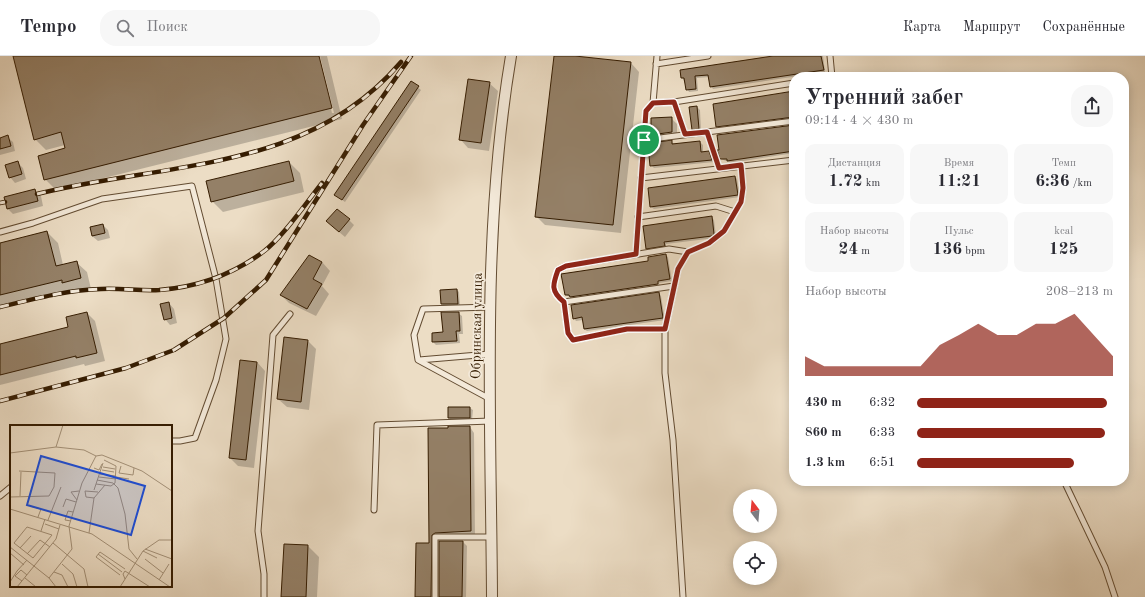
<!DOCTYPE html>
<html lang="ru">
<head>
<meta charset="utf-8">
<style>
  body { margin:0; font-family:"Old Standard TT",serif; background:#f7f7f7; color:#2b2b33; height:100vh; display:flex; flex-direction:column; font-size:15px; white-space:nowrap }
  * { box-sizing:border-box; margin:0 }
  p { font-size:13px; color:#7c7c81 }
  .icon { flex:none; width:22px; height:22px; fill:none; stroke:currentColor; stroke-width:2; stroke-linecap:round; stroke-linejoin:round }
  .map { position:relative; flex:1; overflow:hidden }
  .sheet { position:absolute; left:789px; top:16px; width:340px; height:414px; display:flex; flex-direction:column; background:#fff; border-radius:16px; box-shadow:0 2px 10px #0003 }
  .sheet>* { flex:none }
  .needle { width:26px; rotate:344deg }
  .fabs { position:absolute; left:733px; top:433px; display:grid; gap:8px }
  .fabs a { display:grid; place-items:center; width:44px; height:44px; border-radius:50%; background:#fff; box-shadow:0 2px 10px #0003; font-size:20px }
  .pin { position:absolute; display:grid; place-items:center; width:34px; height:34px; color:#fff; margin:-17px; border:2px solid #fff; border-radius:50%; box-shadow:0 1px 4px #0007 }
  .round { display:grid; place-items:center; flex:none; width:42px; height:42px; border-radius:16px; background:#f7f7f7 }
  .summary { display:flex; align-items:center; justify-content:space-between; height:68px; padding:0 16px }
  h1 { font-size:22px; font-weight:700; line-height:30px }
  .stats { display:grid; grid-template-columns:repeat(3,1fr); gap:6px; height:68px; padding:4px 16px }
  .stats div { display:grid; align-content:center; border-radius:10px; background:#f7f7f7; text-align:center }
  .stats b { font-size:17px; font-weight:700 }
  .stats small { font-size:11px; font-weight:400 }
  .stats p { font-size:11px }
  .chart { height:112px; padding:8px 16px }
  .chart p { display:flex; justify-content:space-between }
  .chart svg { width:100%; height:72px; margin-top:4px; fill:#8f2418; opacity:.7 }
  ul { padding:0 16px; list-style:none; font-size:13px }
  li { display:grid; grid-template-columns:64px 48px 1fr; align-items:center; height:30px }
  li i { height:10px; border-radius:5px; background:#8f2418 }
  header { display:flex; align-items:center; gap:24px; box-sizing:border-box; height:56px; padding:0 20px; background:#fff; border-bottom:1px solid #e1e1e2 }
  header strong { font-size:19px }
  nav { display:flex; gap:22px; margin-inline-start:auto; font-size:14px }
  .search { width:280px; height:36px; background:#f7f7f7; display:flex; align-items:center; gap:10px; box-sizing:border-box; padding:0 14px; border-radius:16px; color:#7c7c81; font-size:15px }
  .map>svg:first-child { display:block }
</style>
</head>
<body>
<header>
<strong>Tempo</strong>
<div class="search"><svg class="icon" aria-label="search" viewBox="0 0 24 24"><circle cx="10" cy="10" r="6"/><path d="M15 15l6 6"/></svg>Поиск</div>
<nav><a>Карта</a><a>Маршрут</a><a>Сохранённые</a></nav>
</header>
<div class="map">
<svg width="1145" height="541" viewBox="0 0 1145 541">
  <rect width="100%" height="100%" fill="#ecddc5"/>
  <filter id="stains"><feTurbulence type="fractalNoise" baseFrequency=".005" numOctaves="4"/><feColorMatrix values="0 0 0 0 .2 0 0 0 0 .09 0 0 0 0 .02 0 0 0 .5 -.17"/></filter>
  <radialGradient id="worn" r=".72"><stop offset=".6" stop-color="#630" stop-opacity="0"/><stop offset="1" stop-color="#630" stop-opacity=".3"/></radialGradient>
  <path fill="#0003" d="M14 0H318L332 57H334L320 0H327L342 63 56 134 45 123 66 93 65 89 46 94 35 83Z
    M555 0 631 7 639 16 621 177 545 169 536 160Z
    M779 0H823L825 16 713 33 711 30 710 21 697 22 698 35 689 36 682 21Z
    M411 26 421 34 345 146 335 139Z
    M489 27 498 35 489 95 468 92 460 83Z
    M794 36V63L719 73 717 70Z
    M697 51 700 54 701 75 695 76 693 73Z
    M671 62 677 68V82L658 84 652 79Z
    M794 70V97L731 107 721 103Z
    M7 81 13 86 15 95 0 99V83Z
    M672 86 674 88 700 86 703 89V97L709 96 714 106 654 112 651 109Z
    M289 106 300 117 304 136 223 156 212 145Z
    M18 107 23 112 26 123 15 127 10 121Z
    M735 121 737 123 740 141 654 153 651 151Z
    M35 134 41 140 43 150 13 158 8 153Z
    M711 161 714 164 716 180 715 182 666 188V192L650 195 647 192Z
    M349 164 354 169 345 181 333 171Z
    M103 169 108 174 110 182 98 185 92 180Z
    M47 176 58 187 63 209 76 206 87 216 91 233 74 237 71 235 0 252V188Z
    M665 199 668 201 672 225 659 227 660 230 573 243 566 239Z
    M309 201 322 206 330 215 322 230 329 238 316 260 289 247 281 239Z
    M457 234 459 236 460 250 444 251 442 248 441 235Z
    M659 237 661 240 665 264 587 275 584 273 583 264 576 265 574 262Z
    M169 247 174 253 177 267 170 269 165 263Z
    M87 257 95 265 105 305 85 310 84 308 0 329V289L70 271Z
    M458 257 462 260 463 278H459L460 287 436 289 433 286 444 277Z
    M308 285 316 293 309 354 287 351 278 343Z
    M257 306 265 315 254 412 238 410 230 402Z
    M449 352H470L473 354 472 364 452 365 449 362Z
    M470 371 474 377 475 479 435 484V541H416L430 488 429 373Z
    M440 486H463L467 490 466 541H440Z
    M308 490 319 501 317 541H282Z"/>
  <path fill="#948067" stroke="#351c01" d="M13 0H319L332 52 44 124 38 100 65 92 61 76 34 84Z
    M554 0H575L631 6 613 169 535 161Z
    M773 0H821L824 14 710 31 708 19 695 20 696 33 686 34 684 22H681L680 14Z
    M468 23 490 26 481 87 459 84Z
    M411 25 419 30 342 144 334 139Z
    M794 35V61L716 71 713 48Z
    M697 50 699 73 692 74 689 51Z
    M672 61V76L651 79V62Z
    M794 69V95L727 105V103H720L717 94H719L717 79Z
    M8 79 11 90 0 93V82Z
    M672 84V88L700 85 701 96 709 95 712 104 650 110 648 90 651 89V87Z
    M18 105 22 118 9 122 5 109Z
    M289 105 294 125 211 146 206 125Z
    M735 120 738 139 650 151 648 132Z
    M35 133 38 145 7 153 4 141Z
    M337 153 350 163 339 176 326 165Z
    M712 160 714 178 712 180 664 186 665 190 646 193 643 170Z
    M103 168 105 177 92 180 90 171Z
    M47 175 56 210 77 205 81 222 62 227V224L0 239V187Z
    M666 198 670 223 658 225V228L570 241 569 239H565L561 218 648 205V201Z
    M309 199 322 206 313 223 322 228 307 253 280 239Z
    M457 233 458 248H441L440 234Z
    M659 236 663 262 584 273 582 261 573 263 571 249Z
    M169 246 172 262 164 264 160 248Z
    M87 256 97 297 76 302V300L0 319V288L68 271 66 261Z
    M441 256H459L460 275H456L457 285 432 286V277L443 276Z
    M284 281 308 284 301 346 277 343Z
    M240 304 257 306 246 404 229 402Z
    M448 351H470V362H448Z
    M448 370H470L471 475 435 477 432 479 431 541H415L416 487H429L428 372H448Z
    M439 485H463L462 541H439Z
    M284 488 308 489 306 541H281Z"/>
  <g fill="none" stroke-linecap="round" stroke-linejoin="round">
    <defs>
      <path id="service" d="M830 0 832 21
        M656 8 708 0
        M674 46 685 78
        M653 47 674 46 794 27
        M707 76 719 112
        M644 84 794 65
        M641 122 794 104
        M638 161 716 150 735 156
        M0 176 33 167 102 143 192 130 216 223 226 283 216 324 195 382 180 385H171
        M636 198 646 55 653 47 657 0
        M564 246 674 230
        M665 273H627L573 284 568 277 564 246C550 235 553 228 558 214L566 210 669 193 688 196
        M419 304 490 298
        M490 343 418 304 414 279 423 253 491 251
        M1064 425 1105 511 1115 541
        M0 440 11 431
        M374 454 377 369 491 365
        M264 541V518L258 475 273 279 290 258
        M435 541V481H491
        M683 541 673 384 665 317V273L678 213 688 196 709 187 724 175 741 146 743 132 741 109"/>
      <path id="minor" d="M492 541C491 361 481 178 511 0"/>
    </defs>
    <use href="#service" stroke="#634c32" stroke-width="7"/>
    <use href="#minor" stroke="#634c32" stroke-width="12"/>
    <use href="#service" stroke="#f3e9d9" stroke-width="5"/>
    <use href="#minor" stroke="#f3e9d9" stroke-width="10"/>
    <defs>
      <path id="rail" d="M37 138C165 106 307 117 401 6
        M0 147 5 146
        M0 251C34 243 67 234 101 233 121 232 140 235 159 234 198 231 232 219 263 196 283 181 306 147 322 127
        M0 345 126 312 174 294 224 262 266 224 363 69 411 0"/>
    </defs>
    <use href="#rail" stroke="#351c01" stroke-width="4.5"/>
    <use href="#rail" stroke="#f3e9d9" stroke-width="3" stroke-dasharray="9" stroke-linecap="butt"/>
  </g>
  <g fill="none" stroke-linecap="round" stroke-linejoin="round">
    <defs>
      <path id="route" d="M674 46 685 78 707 76 719 112 741 109 743 132 741 146 724 175 709 187 688 196 678 213 665 273H627L573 284 568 277 564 246C550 235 553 228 558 214L566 210 636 198 646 55 653 47Z"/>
    </defs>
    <use href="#route" stroke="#fff" stroke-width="8"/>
    <use href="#route" stroke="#8f2418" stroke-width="5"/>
  </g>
  <g text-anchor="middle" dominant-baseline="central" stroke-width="3.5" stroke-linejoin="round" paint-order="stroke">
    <g font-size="14" fill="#351c01" stroke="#f3e9d9">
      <text transform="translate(477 270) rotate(-89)">Обринская улица</text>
    </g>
  </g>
  <g transform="translate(10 369)">
    <rect width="162" height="162" fill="#ecddc5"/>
    <path fill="none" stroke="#a39077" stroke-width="1" d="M46 22 53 0M0 28 46 22 74 25 86 31M111 41 109 48 123 50 124 43M93 42 105 44M84 43 89 45 92 39M92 45 104 47M90 49 106 51M89 52 106 54M106 52 119 54M87 55 103 58 108 63 115 89 119 124 127 134M86 59 101 61 105 58 106 41 94 35M84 65 93 38M10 71 11 47M0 72 39 71 44 62 45 48 9 46M84 73 76 72 75 66 88 67M67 75 61 67 69 66M20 81 31 84 28 92M53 82 56 74 66 77M0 84 82 109 160 162M38 95 51 62M61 96 55 95 58 86 63 87M35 99 49 104M17 102 42 110 23 133 4 118ZM31 106 35 94M79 108 84 73 95 60M43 118 74 144 78 162M0 122 39 153 46 162M10 123 21 111M135 124 162 134M133 126 147 133M0 128 14 140M17 129 30 115 40 122M88 129 112 147M135 134 153 148M52 139 63 149 67 162M44 147 52 150 58 162M110 150 86 132 90 127 115 144M15 153 26 162M39 153 62 124 59 101 72 58 86 31 92 30 132 46 162 66M115 154 113 149 115 146 140 162M149 155 159 139M12 156 5 151 11 145 17 150M0 157 7 146 17 135M7 162 46 114 50 100M110 162 133 126 149 115H162"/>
    <path fill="#1d4ed8" fill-opacity="0.15" stroke="#1d4ed8" stroke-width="2" d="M31 31 135 61 121 110 17 80Z"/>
    <rect width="162" height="162" fill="none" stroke="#351c01" stroke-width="2"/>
  </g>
  <rect width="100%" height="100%" filter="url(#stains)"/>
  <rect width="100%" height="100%" fill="url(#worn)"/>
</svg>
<div class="fabs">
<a><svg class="needle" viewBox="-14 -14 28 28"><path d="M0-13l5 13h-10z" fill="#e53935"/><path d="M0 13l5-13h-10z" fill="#7c7c81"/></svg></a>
<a><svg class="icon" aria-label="locate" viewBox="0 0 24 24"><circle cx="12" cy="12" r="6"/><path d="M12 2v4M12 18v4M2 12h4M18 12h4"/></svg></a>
</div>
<div class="pin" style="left:644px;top:84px;background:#1e9e55"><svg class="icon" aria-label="arrive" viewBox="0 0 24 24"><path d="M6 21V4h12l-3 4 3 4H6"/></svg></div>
<section class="sheet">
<div class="summary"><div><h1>Утренний забег</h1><p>09:14 · 4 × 430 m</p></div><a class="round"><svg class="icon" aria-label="share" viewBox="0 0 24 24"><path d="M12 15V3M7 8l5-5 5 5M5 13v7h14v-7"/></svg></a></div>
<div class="stats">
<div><p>Дистанция</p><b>1.72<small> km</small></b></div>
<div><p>Время</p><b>11:21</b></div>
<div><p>Темп</p><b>6:36<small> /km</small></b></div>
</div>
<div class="stats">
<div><p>Набор высоты</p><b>24<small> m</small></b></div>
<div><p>Пульс</p><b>136<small> bpm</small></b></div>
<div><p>kcal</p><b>125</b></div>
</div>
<div class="chart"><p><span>Набор высоты</span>208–213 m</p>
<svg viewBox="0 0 160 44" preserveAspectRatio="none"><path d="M0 44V32L10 38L20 38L30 38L40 38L50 38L60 38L70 25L80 19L90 12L100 19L110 19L120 12L130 12L140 6L150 19L160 32V44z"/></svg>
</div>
<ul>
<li><b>430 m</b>6:32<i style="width:97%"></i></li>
<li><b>860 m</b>6:33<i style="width:96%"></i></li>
<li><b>1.3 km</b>6:51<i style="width:80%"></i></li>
</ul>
</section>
</div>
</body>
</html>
